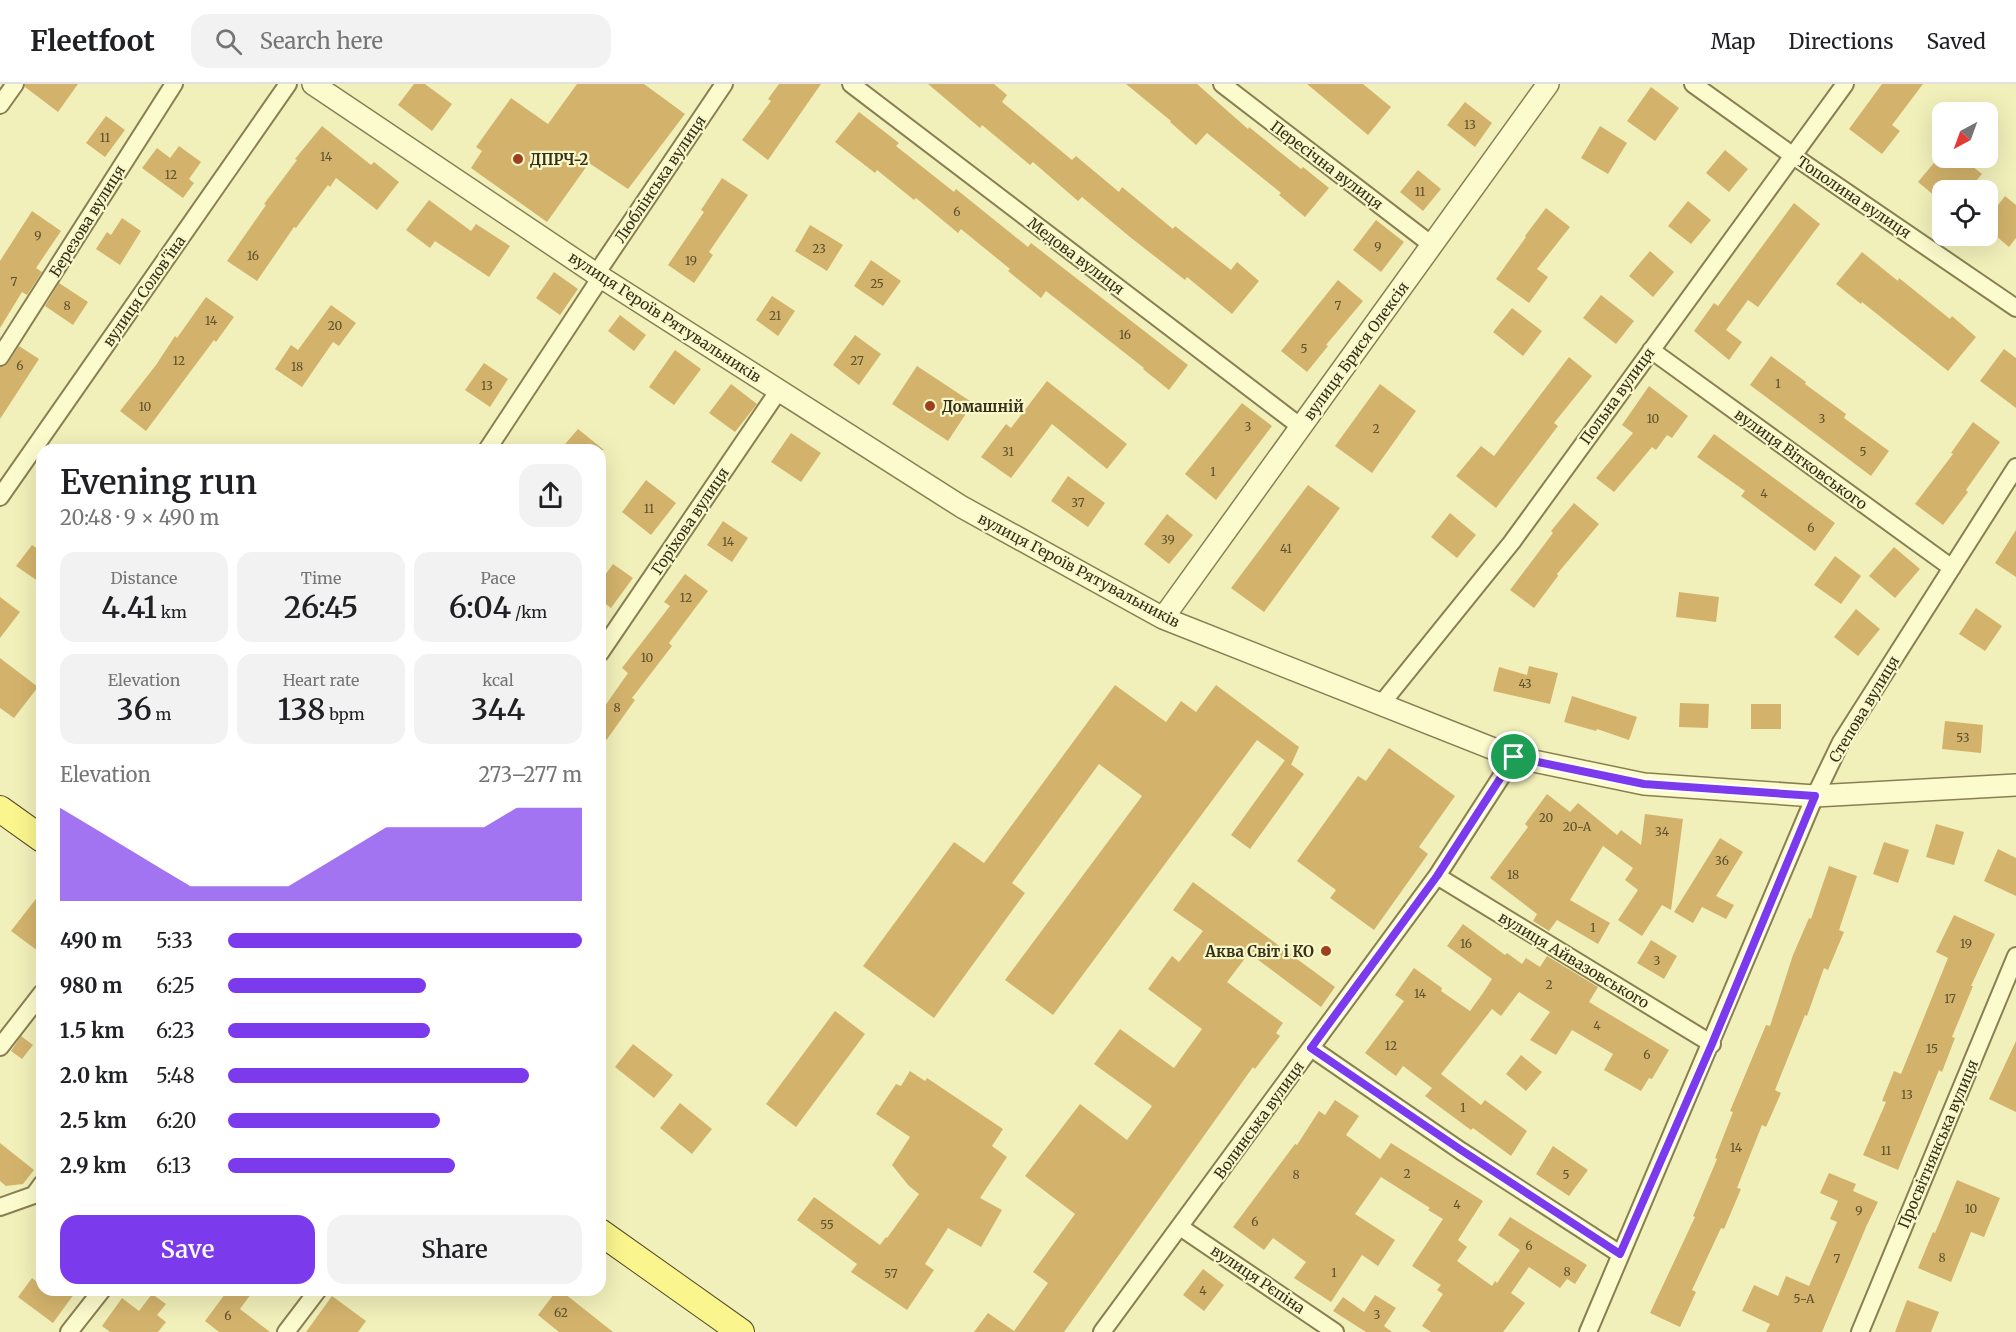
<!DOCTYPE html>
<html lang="en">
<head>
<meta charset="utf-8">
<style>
  body { margin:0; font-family:Merriweather,serif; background:#f2f2f2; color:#202124; height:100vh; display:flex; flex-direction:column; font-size:22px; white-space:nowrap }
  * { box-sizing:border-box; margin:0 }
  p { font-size:20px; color:#757577 }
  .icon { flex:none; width:33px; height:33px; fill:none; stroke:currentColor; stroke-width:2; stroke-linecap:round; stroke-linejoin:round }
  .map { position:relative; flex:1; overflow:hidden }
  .details { position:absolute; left:36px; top:360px; width:570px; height:852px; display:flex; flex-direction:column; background:#fff; border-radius:18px; box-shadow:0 6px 24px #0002 }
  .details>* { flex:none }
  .needle { width:39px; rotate:221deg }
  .controls { position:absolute; left:1932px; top:18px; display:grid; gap:12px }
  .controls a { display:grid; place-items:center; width:66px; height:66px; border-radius:12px; background:#fff; box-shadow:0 6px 24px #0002; font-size:30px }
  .pin { position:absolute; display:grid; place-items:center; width:51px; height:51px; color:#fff; margin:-26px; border:3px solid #fff; border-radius:50%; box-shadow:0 2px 6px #0007 }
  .round { display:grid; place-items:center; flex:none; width:63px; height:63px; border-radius:18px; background:#f2f2f2 }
  .head { display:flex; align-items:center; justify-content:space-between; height:102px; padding:0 24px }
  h1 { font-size:33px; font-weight:600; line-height:45px }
  .stats { display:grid; grid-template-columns:repeat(3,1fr); gap:9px; height:102px; padding:6px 24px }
  .stats div { display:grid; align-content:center; border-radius:15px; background:#f2f2f2; text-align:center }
  .stats b { font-size:30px; font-weight:600 }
  .stats small { font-size:16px; font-weight:400 }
  .stats p { font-size:16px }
  .chart { height:168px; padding:12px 24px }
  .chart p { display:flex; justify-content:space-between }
  .chart svg { width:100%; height:108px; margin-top:6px; fill:#7c3aed; opacity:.7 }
  .primary-button { display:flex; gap:12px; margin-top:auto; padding:12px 24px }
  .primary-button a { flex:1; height:69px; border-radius:18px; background:#7c3aed; color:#fff; font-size:24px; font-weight:600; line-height:69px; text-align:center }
  .primary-button a+a { background:#f2f2f2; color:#202124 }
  ul { padding:0 24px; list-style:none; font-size:20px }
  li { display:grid; grid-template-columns:96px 72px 1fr; align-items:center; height:45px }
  li i { height:15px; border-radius:8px; background:#7c3aed }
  header { display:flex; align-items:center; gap:36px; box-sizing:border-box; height:84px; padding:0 30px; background:#fff; border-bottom:2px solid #e0e0e0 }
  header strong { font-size:28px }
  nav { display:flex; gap:33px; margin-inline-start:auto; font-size:21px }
  .search { width:420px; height:54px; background:#f2f2f2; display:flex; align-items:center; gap:15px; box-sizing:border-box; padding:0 21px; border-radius:18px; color:#757577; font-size:22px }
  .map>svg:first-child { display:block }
</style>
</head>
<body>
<header>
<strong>Fleetfoot</strong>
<div class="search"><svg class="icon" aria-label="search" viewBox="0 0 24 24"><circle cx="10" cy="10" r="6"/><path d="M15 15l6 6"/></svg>Search here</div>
<nav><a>Map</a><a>Directions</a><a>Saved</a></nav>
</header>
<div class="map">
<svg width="2016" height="1248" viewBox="0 0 2016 1248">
  <rect width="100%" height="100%" fill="#f1f0ba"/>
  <path fill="#d3b36c" d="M25 0H78L58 28 25 3Z
    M414 0H425L452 20 432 47 398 21Z
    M577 0H644L685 30 628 105 589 79 547 138 471 84 482 67 476 63 511 14 548 40Z
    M779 0H821L768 76 742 56 771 17 768 15Z
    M928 0H994L1007 11 1002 18 1072 76 1076 72 1119 108 1122 103 1173 145 1175 142 1231 186 1237 178 1259 197 1232 230 1187 193 1185 196 1130 153 1082 113 1078 117 1033 78 1030 81 982 41 980 44Z
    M1126 0H1197L1248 45 1249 43 1301 85 1303 83 1329 104 1305 133 1279 111 1281 109 1207 49 1196 61 1170 38 1171 37Z
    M1307 0H1363L1391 23 1368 51Z
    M1882 0H1923L1892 41 1900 47 1882 70 1849 45Z
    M1651 3 1679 24 1655 57 1627 37Z
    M1465 18 1492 39 1475 63 1447 41Z
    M859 28 899 59 896 62 954 108 956 105 1028 163 1031 159 1188 281 1169 306 1143 285 1144 284 1046 207 1041 214 1008 187 1010 185 961 145 958 149 916 114 914 116 877 86 875 89 835 58Z
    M106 32 125 46 105 73 86 59Z
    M322 42 371 81 374 78 399 98 377 126 336 94 330 103 328 101 296 144 294 143 257 197 227 177 266 121 264 120 297 76 295 75Z
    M1600 42 1627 59 1608 90 1581 74Z
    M179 62 201 78 189 95 194 99 183 114 142 84 157 64 170 74Z
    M1725 66 1748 85 1729 108 1706 89Z
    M1938 74H1962L1982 90 1968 106H1942V118L1918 98Z
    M1418 86 1441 105 1423 127 1400 108Z
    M722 94 748 111 709 168 713 171 694 199 668 181 704 128 701 126Z
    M2005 112 2016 121V154L2009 163 1988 145V134Z
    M429 116 471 147 476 140 510 162 489 193 435 157 430 164 406 146Z
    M1688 117 1711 136 1691 160 1668 142Z
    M1794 119 1820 140 1758 223 1748 216 1726 246 1742 258 1729 276 1694 247 1714 219 1718 222Z
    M1546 124 1570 143 1537 185 1548 193 1529 219 1496 195 1526 153 1525 152Z
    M32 127 61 147 36 184 42 188 27 211 22 208 0 244V177Z
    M122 134 141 147 120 181 96 165 107 148 111 151Z
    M1376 136 1404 158 1381 188 1353 166Z
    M810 141 843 161 827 187 795 167Z
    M1650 167 1674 188 1653 213 1629 192Z
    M1862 168 1898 197 1899 194 1950 235 1952 232 1976 253 1948 287 1862 218 1861 220 1836 200Z
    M871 176 901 197 883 222 854 202Z
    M554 188 578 205 560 231 536 214Z
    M1338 196 1363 217 1326 261 1328 262 1307 288 1281 267Z
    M59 199 88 218 73 241 45 222Z
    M1601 211 1634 237 1616 260 1583 234Z
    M772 212 795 227 778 252 756 236Z
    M206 213 234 233 216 258 214 256 146 347 120 327 156 281 175 252 177 254Z
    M331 221 356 239 339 262 333 258 302 303 275 285 291 261 298 266Z
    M1512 224 1542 247 1523 272 1493 248Z
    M620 231 646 251 634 267 608 247Z
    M855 251 881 270 859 301 833 281Z
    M19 262 39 275 0 335V283L8 279Z
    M2004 265 2016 274V324L1980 297Z
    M675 266 701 285 674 321 649 303Z
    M1771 272 1806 298 1805 300 1846 330 1844 334 1889 367 1871 392 1750 301Z
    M1569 273 1592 292 1554 339 1558 342 1496 424 1456 392 1481 362 1494 372Z
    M484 279 508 295 490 323 465 306Z
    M917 282 973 319 948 357 892 320Z
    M1047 297 1127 360 1107 385 1052 340 1011 394 981 373 1006 340 1011 344Z
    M731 300 757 320 735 348 709 329Z
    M1380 300 1416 327 1372 389 1335 362Z
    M1649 302 1688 332 1672 354 1667 351 1656 366 1652 363 1614 408 1596 394 1633 349 1622 341Z
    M1242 319 1272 342 1216 416 1185 390Z
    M1973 338 2000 358 1966 406 1968 408 1943 441 1915 420 1953 370 1951 369Z
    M578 345 604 366H560Z
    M791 349 821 369 801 398 771 378Z
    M1714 350 1835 439 1815 467 1741 412 1745 407 1697 373Z
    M1068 392 1105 419 1088 443 1051 417Z
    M646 396 676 419 651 451 622 428Z
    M1308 401 1340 424 1264 528 1231 504Z
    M1574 419 1599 440 1557 490 1558 492 1534 524 1510 506 1553 449 1551 447Z
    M1450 429 1476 451 1457 474 1431 453Z
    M1167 430 1193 451 1169 480 1144 460Z
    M723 437 748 454 732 478 707 461Z
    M2016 446V493L1995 479Z
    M32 461 42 468V500L16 482Z
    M1894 463 1920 485 1895 514 1869 492Z
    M1835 472 1861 492 1841 520 1814 501Z
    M613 480 633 494 611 524 600 516V498Z
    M685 490 708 507 669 559 672 562 632 614 635 616 600 665V629L628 589 622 584 670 522 664 518Z
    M1679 508 1719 513 1716 538 1676 533Z
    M0 513 20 528 0 554Z
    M1976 524 2002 542 1985 567 1959 550Z
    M1856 525 1880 545 1858 572 1834 553Z
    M0 574 38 603 14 634 0 624Z
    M1529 582 1558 589 1550 620 1493 607 1499 583 1527 591Z
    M1115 601 1166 638 1181 617 1196 628 1216 601 1299 663 1291 681 1257 656 1053 931 1005 896 1142 712 1099 680 1012 799 1025 809 934 934 863 882 954 758 984 779Z
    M1572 612 1637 633 1629 656 1597 645 1596 647 1564 638Z
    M1680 619 1709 620 1708 644 1679 643Z
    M1751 620H1781V645H1751Z
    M1945 637 1983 641 1981 669 1942 665Z
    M1389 664 1455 712 1419 763 1428 770 1374 846 1330 814 1336 806 1297 777 1358 692 1366 697Z
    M1285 676 1304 690 1250 765 1231 751Z
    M1547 710 1570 728 1578 719 1617 751 1621 746 1641 761 1645 730 1683 735 1671 826 1662 821 1642 852 1618 836 1638 806 1625 796 1633 784 1603 762 1570 816 1610 839 1598 860 1557 836 1549 847 1533 837 1537 830 1490 794 1528 743 1525 740Z
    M1936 740 1964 748 1954 781 1926 773Z
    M1720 754 1743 768 1716 812 1734 821 1726 835 1702 823 1693 839 1674 828Z
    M1884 758 1909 766 1898 799 1873 790Z
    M1998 765 2016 774V812L1984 797Z
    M1829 782 1857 792 1839 846 1844 848 1828 886 1824 884 1807 932 1805 931 1775 1006 1781 1009 1766 1043 1762 1041 1737 1104 1741 1105 1724 1145 1721 1144 1692 1206 1696 1208 1680 1243 1650 1229 1695 1133 1693 1132 1717 1075 1715 1074 1733 1028 1730 1027 1766 941 1770 942 1793 871 1809 834 1811 835Z
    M1193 798 1335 903 1321 923 1249 869 1227 898 1283 939 1276 949 1280 952 1255 985 1253 983 1064 1248H974L988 1229 1014 1247 1048 1199 1033 1188 1075 1130 1025 1092 1080 1020 1127 1056 1152 1022 1094 980 1120 945 1174 984 1202 945 1148 905 1172 872 1179 878 1203 847 1173 826Z
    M42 807V870L11 847Z
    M1954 831 1995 850 1971 902H1973L1952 953 1955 954 1942 988 1939 986 1898 1086 1863 1071 1886 1018 1882 1017 1894 987 1901 990 1948 874 1936 868Z
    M1463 840 1505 871 1507 869 1522 880 1526 874 1540 883 1547 872 1598 903 1589 918 1669 966 1652 995 1649 994 1641 1007 1604 986 1613 970 1572 946 1556 971 1530 956 1550 928 1519 908 1501 932 1492 925 1441 990 1481 1021 1485 1016 1527 1047 1511 1072 1473 1044 1471 1046 1425 1012 1432 1004 1403 982 1396 992 1365 969 1404 917 1395 911 1414 884 1442 904 1441 907 1470 927 1483 909 1492 895 1447 862Z
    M1651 856 1677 872 1664 895 1637 879Z
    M835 927 865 950 796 1043 766 1020Z
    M21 952 33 961 22 975 11 967Z
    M2016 957V1028L1989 1015Z
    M633 960 673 991 654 1014 615 983Z
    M1521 971 1542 988 1526 1007 1506 990Z
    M910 987 925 997 927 994 1003 1045 992 1062 1007 1073 980 1114 1002 1126 981 1163 948 1144 925 1180 934 1186 907 1226 851 1188 857 1180 797 1136 814 1113 880 1161 886 1153 887 1154 919 1110 909 1102 892 1081 910 1053 876 1030 896 1000 901 1002Z
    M1335 1016 1359 1032 1346 1051 1380 1075 1391 1059 1483 1117 1458 1156 1467 1163 1457 1177 1492 1202 1495 1197 1497 1199 1520 1166 1498 1151 1510 1133 1587 1181 1575 1200 1567 1195 1560 1204 1529 1183 1511 1209 1525 1219 1503 1248H1431L1422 1242 1443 1210 1437 1206 1441 1201 1412 1182 1443 1135 1428 1126 1430 1124 1381 1093 1355 1130 1395 1156 1378 1182 1362 1171 1331 1218 1294 1194 1306 1178 1273 1154 1264 1166 1233 1143 1295 1060 1297 1061 1319 1027 1325 1031Z
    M680 1019 712 1045 692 1070 660 1044Z
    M0 1059 34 1086 23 1100 6 1102 0 1097Z
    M1553 1062 1588 1086 1569 1112 1536 1090Z
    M1829 1089 1856 1100 1853 1107 1878 1118 1866 1143 1822 1248H1766L1770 1240 1742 1227 1754 1201 1778 1212 1786 1192 1809 1202 1837 1138 1830 1135 1838 1117 1820 1109Z
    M1957 1096 2000 1114 1984 1153 1971 1148 1951 1198 1918 1184 1933 1148 1935 1149Z
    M1203 1185 1224 1201 1204 1227 1183 1211Z
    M32 1194 42 1202V1206H77L53 1239 18 1213Z
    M228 1206H254L240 1225 270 1248H219L205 1237Z
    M557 1206H560L613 1248H559L538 1231Z
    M152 1210 166 1220 157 1231 166 1238 158 1248H110L102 1242 122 1214 139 1227Z
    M1375 1211 1396 1224 1384 1242 1392 1248H1366L1333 1227 1343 1213 1364 1228Z
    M332 1212 366 1237 358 1248H306Z
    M1907 1216 1939 1228 1931 1248H1895Z"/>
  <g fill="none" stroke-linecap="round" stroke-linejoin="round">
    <defs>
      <path id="minor" d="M851 0 1301 343
        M1222 0 1432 161
        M1693 0 1792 71 2016 224
        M0 21 15 0
        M596 190 724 0
        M1651 266 1952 484
        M0 273 174 0
        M487 366 601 193
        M0 413 288 0
        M600 569 779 306
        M1382 619 1512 458 1845 0
        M1437 792 1712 960
        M0 963 42 909
        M1311 964 1461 1067 1620 1170
        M0 1123 34 1111 42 1100
        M1180 1143 1335 1248
        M69 1248 102 1206
        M286 1248 318 1206
        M1102 1248 1437 792 1514 673
        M1588 1248 1815 712 1841 658 2016 383
        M1860 1248 2016 872"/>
      <path id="tertiary" d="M313 0 596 190 962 423 1163 534 1514 673 1644 700 1815 712 2016 701
        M1163 534 1548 0"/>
      <path id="primary" d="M0 725 42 755
        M600 1148 741 1248"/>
    </defs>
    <use href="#minor" stroke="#897f53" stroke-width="20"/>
    <use href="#tertiary" stroke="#897f53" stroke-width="24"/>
    <use href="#primary" stroke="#564a28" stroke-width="28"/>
    <use href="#minor" stroke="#fcfbcd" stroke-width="16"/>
    <use href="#tertiary" stroke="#fcfbcd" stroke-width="21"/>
    <use href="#primary" stroke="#faf58d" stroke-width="26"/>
  </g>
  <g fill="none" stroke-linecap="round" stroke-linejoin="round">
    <defs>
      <path id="route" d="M1514 673 1644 700 1815 712 1712 960 1620 1170 1461 1066 1311 964 1437 792Z"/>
    </defs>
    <use href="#route" stroke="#fff" stroke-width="12"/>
    <use href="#route" stroke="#7c3aed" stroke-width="8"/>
  </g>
  <g fill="#9e3f1e" stroke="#f8f8ca" stroke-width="2">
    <circle cx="518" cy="75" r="6"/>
    <circle cx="930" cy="322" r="6"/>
    <circle cx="1326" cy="867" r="6"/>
  </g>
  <g text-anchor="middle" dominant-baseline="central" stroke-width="4.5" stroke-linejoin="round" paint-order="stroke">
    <g font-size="12" fill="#5e512e">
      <text x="1470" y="40">13</text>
      <text x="105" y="53">11</text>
      <text x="326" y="72">14</text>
      <text x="171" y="90">12</text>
      <text x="1420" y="107">11</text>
      <text x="957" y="127">6</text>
      <text x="38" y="151">9</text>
      <text x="1378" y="162">9</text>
      <text x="819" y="164">23</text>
      <text x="253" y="171">16</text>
      <text x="691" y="176">19</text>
      <text x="14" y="197">7</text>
      <text x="877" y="199">25</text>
      <text x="67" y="221">8</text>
      <text x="1338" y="221">7</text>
      <text x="775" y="231">21</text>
      <text x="211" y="236">14</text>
      <text x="335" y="241">20</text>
      <text x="1125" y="250">16</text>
      <text x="1304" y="264">5</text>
      <text x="179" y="276">12</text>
      <text x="857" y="276">27</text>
      <text x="20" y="281">6</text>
      <text x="297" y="282">18</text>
      <text x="1778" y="299">1</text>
      <text x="487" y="301">13</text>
      <text x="145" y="322">10</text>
      <text x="1653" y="334">10</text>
      <text x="1822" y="334">3</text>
      <text x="1248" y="342">3</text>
      <text x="1376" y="344">2</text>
      <text x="1008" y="367">31</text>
      <text x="1863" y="367">5</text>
      <text x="1213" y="387">1</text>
      <text x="1764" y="409">4</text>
      <text x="1078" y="418">37</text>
      <text x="649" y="424">11</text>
      <text x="1811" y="443">6</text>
      <text x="1168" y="455">39</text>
      <text x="728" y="457">14</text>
      <text x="1286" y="464">41</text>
      <text x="686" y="513">12</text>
      <text x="647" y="573">10</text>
      <text x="1525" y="599">43</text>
      <text x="617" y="623">8</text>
      <text x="1963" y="653">53</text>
      <text x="1546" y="733">20</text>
      <text x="1577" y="742">20-А</text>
      <text x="1662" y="747">34</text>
      <text x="1722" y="776">36</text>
      <text x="1513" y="790">18</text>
      <text x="1593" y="843">1</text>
      <text x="1466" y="859">16</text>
      <text x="1966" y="859">19</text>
      <text x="1657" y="876">3</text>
      <text x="1549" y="900">2</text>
      <text x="1420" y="909">14</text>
      <text x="1950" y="914">17</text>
      <text x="1597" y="941">4</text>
      <text x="1391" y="961">12</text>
      <text x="1932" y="964">15</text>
      <text x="1647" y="970">6</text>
      <text x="1907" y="1010">13</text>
      <text x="1463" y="1023">1</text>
      <text x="1736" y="1063">14</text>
      <text x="1886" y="1066">11</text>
      <text x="1407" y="1089">2</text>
      <text x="1296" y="1090">8</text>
      <text x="1566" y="1090">5</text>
      <text x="1457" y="1120">4</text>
      <text x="1971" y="1124">10</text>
      <text x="1859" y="1126">9</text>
      <text x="1255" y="1137">6</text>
      <text x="827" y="1140">55</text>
      <text x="1529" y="1161">6</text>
      <text x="1942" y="1173">8</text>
      <text x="1837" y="1174">7</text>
      <text x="1567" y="1187">8</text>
      <text x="1334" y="1188">1</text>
      <text x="891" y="1189">57</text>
      <text x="1203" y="1206">4</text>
      <text x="1804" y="1214">5-А</text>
      <text x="561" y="1228">62</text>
      <text x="1377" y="1230">3</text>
      <text x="228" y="1231">6</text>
    </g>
    <g font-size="15" font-weight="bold" fill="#373019" stroke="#f8f8ca" text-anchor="start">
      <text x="530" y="75">ДПРЧ-2</text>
      <text x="942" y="322">Домашній</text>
      <text x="1314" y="867" text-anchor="end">Аква Світ і КО</text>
    </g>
    <g font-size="15" fill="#373019" stroke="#f8f8ca">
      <text transform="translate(1327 81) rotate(37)">Пересічна вулиця</text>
      <text transform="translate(660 95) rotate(-56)">Люблінська вулиця</text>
      <text transform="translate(1854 113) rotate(34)">Тополина вулиця</text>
      <text transform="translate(87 137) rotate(-58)">Березова вулиця</text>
      <text transform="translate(1076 172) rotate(37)">Медова вулиця</text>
      <text transform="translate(144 207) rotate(-55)">вулиця Солов'їна</text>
      <text transform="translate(665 233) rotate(33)">вулиця Героїв Рятувальників</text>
      <text transform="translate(1356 267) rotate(-54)">вулиця Брися Олексія</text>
      <text transform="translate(1617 312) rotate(-54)">Польна вулиця</text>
      <text transform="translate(1801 375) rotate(36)">вулиця Вітковського</text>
      <text transform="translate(690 437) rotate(-56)">Горіхова вулиця</text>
      <text transform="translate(1079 486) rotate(28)">вулиця Героїв Рятувальників</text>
      <text transform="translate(1864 625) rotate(-59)">Степова вулиця</text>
      <text transform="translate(1574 876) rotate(31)">вулиця Айвазовського</text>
      <text transform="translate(1259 1036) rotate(-54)">Волинська вулиця</text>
      <text transform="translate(1938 1060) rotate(-67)">Просвітнянська вулиця</text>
      <text transform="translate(1258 1195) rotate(34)">вулиця Рєпіна</text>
    </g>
  </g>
</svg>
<div class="controls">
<a><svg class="needle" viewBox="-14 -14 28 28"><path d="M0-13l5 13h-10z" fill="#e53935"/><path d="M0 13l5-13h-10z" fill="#757577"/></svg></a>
<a><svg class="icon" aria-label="locate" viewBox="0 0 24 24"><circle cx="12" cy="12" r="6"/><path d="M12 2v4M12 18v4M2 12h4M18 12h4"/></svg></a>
</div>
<div class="pin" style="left:1514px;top:673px;background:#1e9e55"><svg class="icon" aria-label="arrive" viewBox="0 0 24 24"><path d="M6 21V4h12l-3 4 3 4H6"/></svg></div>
<section class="details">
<div class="head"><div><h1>Evening run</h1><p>20:48 · 9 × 490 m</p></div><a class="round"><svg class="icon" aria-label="share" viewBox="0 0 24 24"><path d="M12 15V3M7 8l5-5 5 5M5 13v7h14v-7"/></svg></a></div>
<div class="stats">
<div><p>Distance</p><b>4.41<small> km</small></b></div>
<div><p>Time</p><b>26:45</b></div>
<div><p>Pace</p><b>6:04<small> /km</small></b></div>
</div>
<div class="stats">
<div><p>Elevation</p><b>36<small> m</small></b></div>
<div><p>Heart rate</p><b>138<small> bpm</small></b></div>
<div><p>kcal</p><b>344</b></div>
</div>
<div class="chart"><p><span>Elevation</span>273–277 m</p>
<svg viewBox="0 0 160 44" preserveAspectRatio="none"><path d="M0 44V6L10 14L20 22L30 30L40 38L50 38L60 38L70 38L80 30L90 22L100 14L110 14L120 14L130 14L140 6L150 6L160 6V44z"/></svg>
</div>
<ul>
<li><b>490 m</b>5:33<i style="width:100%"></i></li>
<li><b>980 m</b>6:25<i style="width:56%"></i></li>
<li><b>1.5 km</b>6:23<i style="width:57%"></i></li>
<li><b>2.0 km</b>5:48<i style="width:85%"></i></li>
<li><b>2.5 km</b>6:20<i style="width:60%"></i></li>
<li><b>2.9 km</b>6:13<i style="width:64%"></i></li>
</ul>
<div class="primary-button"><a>Save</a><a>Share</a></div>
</section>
</div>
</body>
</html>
